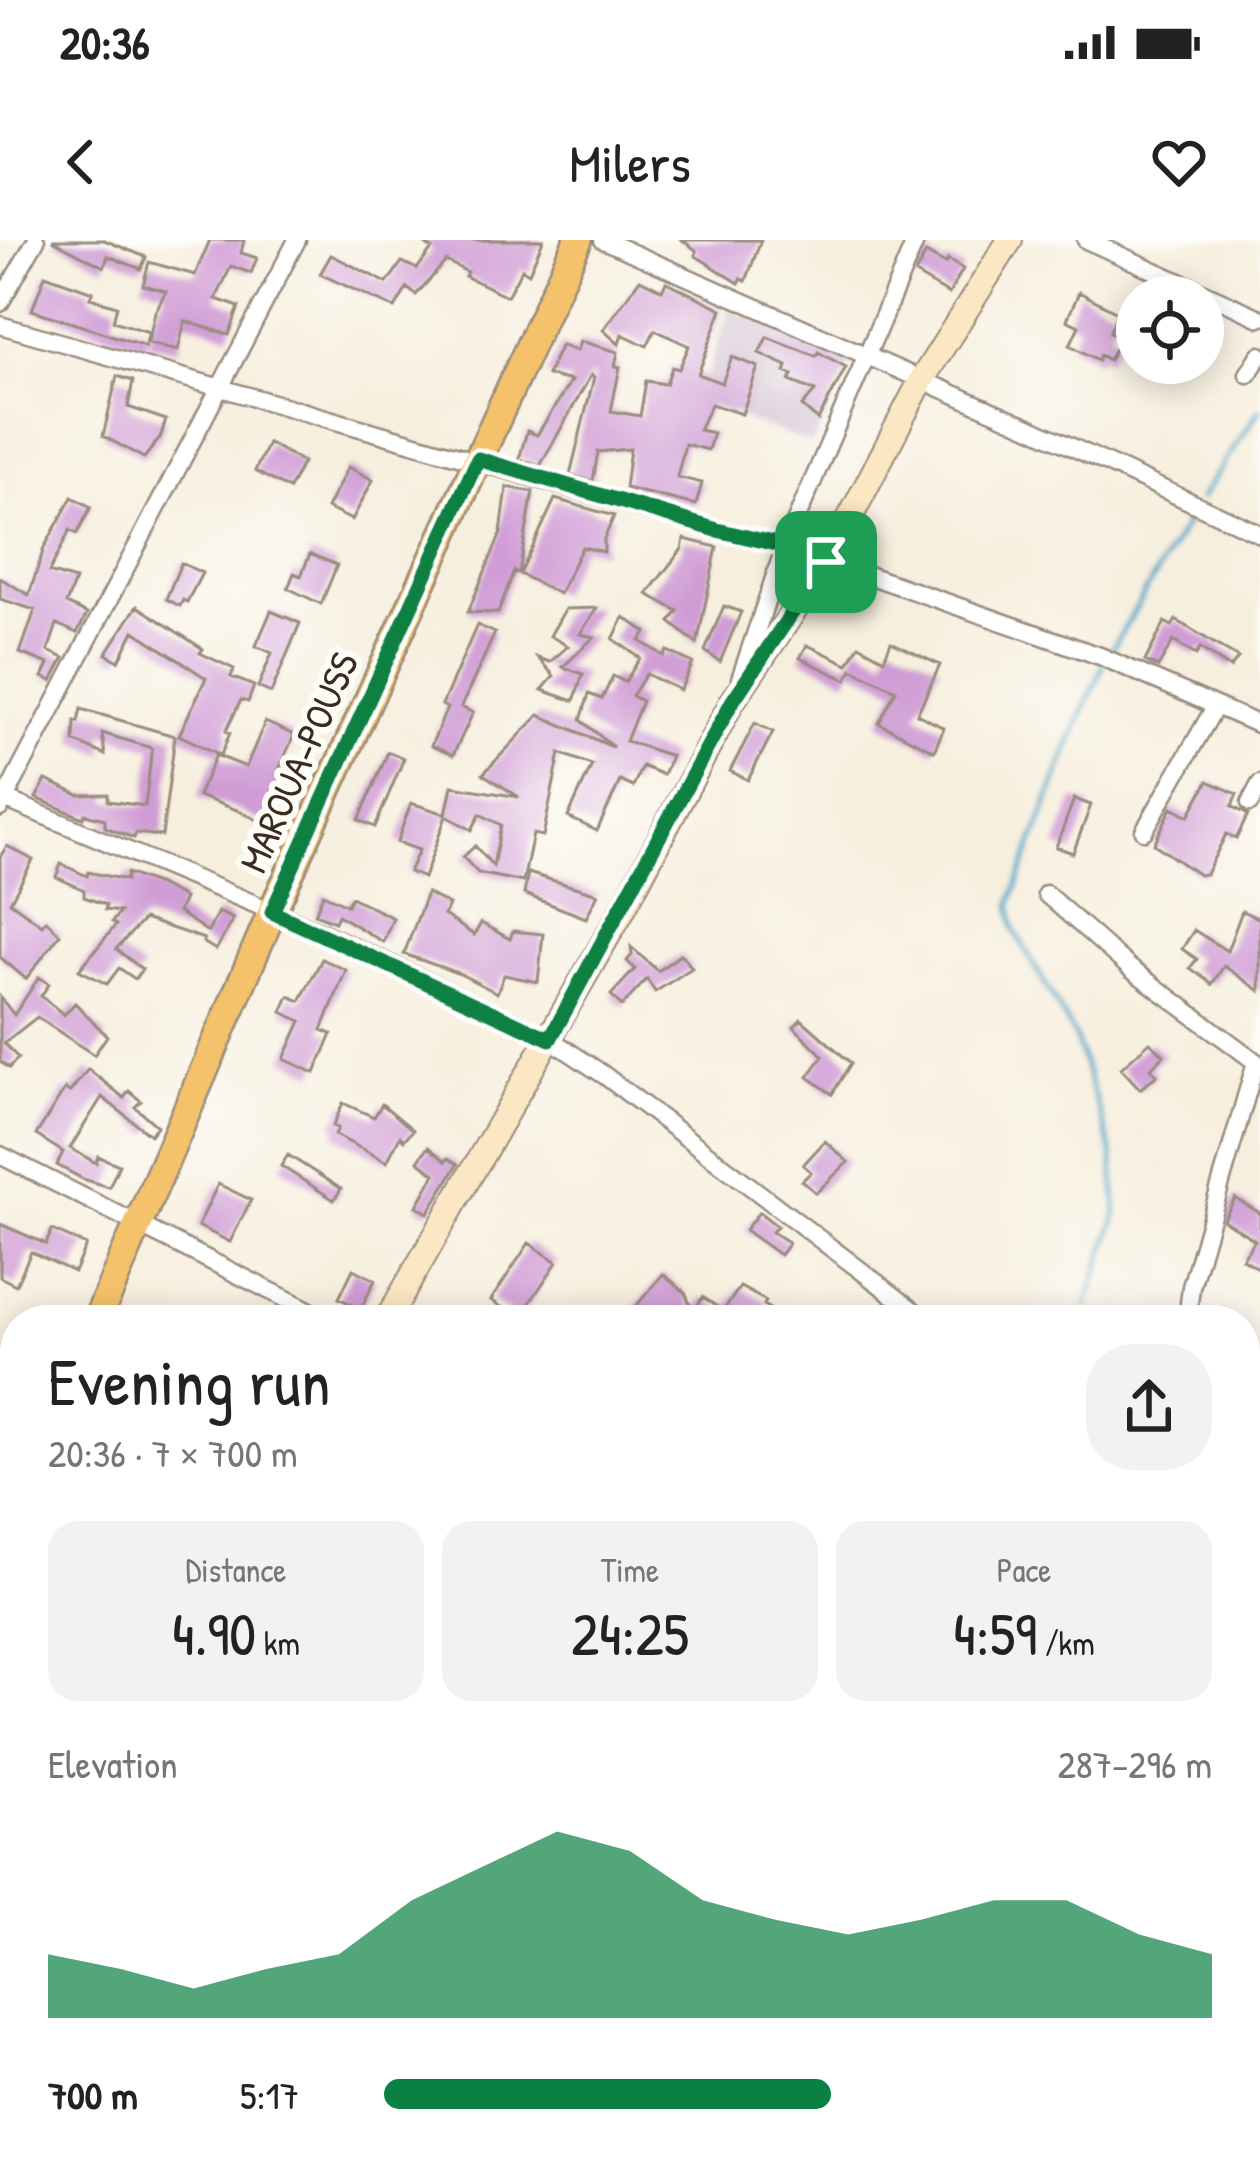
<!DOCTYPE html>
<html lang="en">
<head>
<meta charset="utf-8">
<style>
  body { margin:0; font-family:"Patrick Hand",sans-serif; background:#f2f2f2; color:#222; height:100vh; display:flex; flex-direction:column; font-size:45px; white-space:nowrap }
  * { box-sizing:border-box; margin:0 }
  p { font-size:39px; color:#767676 }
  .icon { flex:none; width:66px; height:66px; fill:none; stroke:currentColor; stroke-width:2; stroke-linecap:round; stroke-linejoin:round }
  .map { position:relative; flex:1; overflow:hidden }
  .panel { position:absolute; left:0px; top:1065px; width:1260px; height:861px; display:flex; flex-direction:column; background:#fff; border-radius:48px 48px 0 0; box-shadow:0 6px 30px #0003 }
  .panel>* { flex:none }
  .tools { position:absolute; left:1116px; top:36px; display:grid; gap:24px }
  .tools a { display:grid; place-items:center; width:108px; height:108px; border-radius:50%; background:#fff; box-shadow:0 6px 30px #0003; font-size:60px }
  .pin { position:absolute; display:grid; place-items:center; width:102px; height:102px; color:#fff; margin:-51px; border-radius:24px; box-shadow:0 6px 18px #0006 }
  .round { display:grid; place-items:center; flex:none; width:126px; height:126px; border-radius:48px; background:#f2f2f2 }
  .overview { display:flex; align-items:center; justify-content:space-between; height:204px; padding:0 48px }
  h1 { font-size:66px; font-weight:600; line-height:90px }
  .metrics { display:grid; grid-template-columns:repeat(3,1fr); gap:18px; height:204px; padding:12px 48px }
  .metrics div { display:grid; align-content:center; border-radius:30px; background:#f2f2f2; text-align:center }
  .metrics b { font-size:60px; font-weight:600 }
  .metrics small { font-size:33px; font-weight:400 }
  .metrics p { font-size:33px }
  .chart { height:336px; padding:24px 48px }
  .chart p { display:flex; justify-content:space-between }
  .chart svg { width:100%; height:216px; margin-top:12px; fill:#0b8043; opacity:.7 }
  ul { padding:0 48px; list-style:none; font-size:39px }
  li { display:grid; grid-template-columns:192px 144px 1fr; align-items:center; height:90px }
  li i { height:30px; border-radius:15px; background:#0b8043 }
  .status { display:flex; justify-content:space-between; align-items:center; height:84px; padding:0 60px; background:#fff; direction:ltr }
  .status svg { height:33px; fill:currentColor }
  header { display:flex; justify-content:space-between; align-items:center; height:156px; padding:0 48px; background:#fff; font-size:54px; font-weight:600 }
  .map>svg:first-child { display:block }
</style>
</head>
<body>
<div class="status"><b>20:36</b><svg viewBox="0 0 49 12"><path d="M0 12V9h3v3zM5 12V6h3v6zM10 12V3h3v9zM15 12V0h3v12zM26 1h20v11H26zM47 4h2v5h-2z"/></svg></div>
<header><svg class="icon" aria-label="back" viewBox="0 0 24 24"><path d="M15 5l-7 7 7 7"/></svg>Milers<svg class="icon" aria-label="heart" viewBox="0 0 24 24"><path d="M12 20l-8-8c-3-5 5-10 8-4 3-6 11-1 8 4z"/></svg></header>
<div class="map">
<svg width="1260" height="1925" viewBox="0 0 1260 1925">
  <rect width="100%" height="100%" fill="#fdfcf7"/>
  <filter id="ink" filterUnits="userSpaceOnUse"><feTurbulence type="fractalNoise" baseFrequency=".00833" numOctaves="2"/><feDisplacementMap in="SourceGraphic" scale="24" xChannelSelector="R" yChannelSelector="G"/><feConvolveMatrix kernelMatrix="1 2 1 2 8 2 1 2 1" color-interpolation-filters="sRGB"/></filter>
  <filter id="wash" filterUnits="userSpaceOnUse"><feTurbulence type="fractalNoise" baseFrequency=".004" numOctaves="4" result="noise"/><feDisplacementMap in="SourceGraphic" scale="48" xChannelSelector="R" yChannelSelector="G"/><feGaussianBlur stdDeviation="2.7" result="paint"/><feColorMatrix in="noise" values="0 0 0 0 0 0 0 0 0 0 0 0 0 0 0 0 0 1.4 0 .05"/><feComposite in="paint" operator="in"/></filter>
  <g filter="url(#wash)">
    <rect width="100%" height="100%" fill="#f7efde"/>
    <path fill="#cfbdd0" d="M730 67 852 121 813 205 698 162Z"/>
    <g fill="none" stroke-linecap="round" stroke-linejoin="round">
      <path stroke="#49a6c8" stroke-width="4.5" d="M1200 259 1260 169
        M1109 414 1194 269
        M1082 1080 1117 973 1112 912 1075 797 1014 689 1011 663 1073 495 1104 424
        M688 1925 696 1911"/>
    </g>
    <g id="blocks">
      <path fill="#d09cd6" d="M52 0H104L146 17 141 29 108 16 104 27Z
        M210 0H244L241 13 257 18 251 33 231 26 216 59 239 67 229 95 185 81 178 110 148 103 155 72 166 51 143 45 149 22 195 35Z
        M420 0H543L529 33 522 29 507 56 465 36 467 32 446 21 416 55 407 48 395 68 320 34 331 15 387 43 402 22 417 29 432 9Z
        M682 0H761L746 41 741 39 739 43 696 16V10Z
        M926 13 945 24 948 20 963 29 949 54 915 34Z
        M45 35 93 52 90 58 117 66 113 81 149 92 145 106 32 70Z
        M640 39 662 50 666 42 722 69 698 134 722 143 732 117 758 127 742 174 711 164 699 190 713 193 708 210 685 204 677 237 702 243 696 265 625 248 630 209 598 212 593 241 570 235 594 137 591 135 540 226 519 219 527 191 537 195 571 141 547 135 561 105 577 111 580 101 618 112 615 126 620 127 611 171 640 176 646 141 666 144 672 127 679 129 689 106 655 90 647 106 622 94 619 104 603 90Z
        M1079 52 1117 72 1110 92 1121 98 1109 120 1100 115 1098 120 1070 105 1079 86 1067 80Z
        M767 97 816 116 818 112 846 127 818 180 802 166 815 151 790 141 793 135 785 132 787 126 759 113Z
        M117 136 133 141 128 167 166 180 160 198 144 218 103 196Z
        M268 203 303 222 289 249 255 231Z
        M348 227 373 240 352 280 327 268Z
        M507 247 533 252 519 333 514 331 498 373 468 372 501 293Z
        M72 257 91 267 77 294 70 290 49 332 75 340 66 364 87 374 77 393 57 384 48 411 64 418 52 441 43 437 49 424 20 413 35 370 0 359V338L29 355 44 308Z
        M555 259 614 276 604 299V312L582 307 559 354 520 334Z
        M684 299 717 307 697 404 670 382 678 371 647 354 682 309Z
        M310 314 337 325 321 364 288 348 294 333 301 336Z
        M181 323 202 333 187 362 183 360 180 366 166 359Z
        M137 366 203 409 200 413 234 429 231 437 254 446 248 462 241 460 226 491 230 493 221 515 179 495 206 438 134 391 119 421 106 414Z
        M724 366 741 372 720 422 705 411Z
        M597 368 580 394 594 397 563 427 583 434 574 461 542 450 554 436 538 418 550 422 568 406 550 396 565 369Z
        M271 371 300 383 271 453 258 447 272 413 256 406Z
        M624 377 646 392 640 401 664 416 667 411 693 423 680 450 646 434 632 456 642 461 626 501 671 516 663 535 642 526 633 547 620 541 597 591 568 577 592 525 560 513 543 596 533 594 523 642 478 633 463 617 475 606 493 626 501 585 480 574 472 590 446 576 424 638 409 632 419 610 397 602 411 563 446 574 452 546 519 557 483 534 539 475 613 507 581 480 589 454 602 459 613 436 625 442 640 418 613 399Z
        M1176 380 1238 418 1230 428 1200 408 1196 415 1173 401 1158 427 1145 421 1165 382 1172 386Z
        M477 385 495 393 461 467 473 473 453 515 431 506 447 468 442 465Z
        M891 402 940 425 917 474 944 488 934 511 879 483 896 450 852 429 847 440 800 418 807 405 848 424 859 405 884 419Z
        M81 469 175 496 162 596 136 593 134 598 105 587V579L85 574 83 578 36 558 46 540 79 555 108 554V561L145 566 152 508 102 493 105 515 74 501 75 481 78 482Z
        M265 482 294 495 280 527 286 528 281 539 297 547 280 591 237 570 198 556 216 515 246 527Z
        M755 483 773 492 748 540 730 531Z
        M388 512 404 518 375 587 359 580Z
        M1208 541 1237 554 1232 566 1248 575 1236 599 1226 594 1206 634 1199 635 1154 604 1172 567 1189 576Z
        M1074 559 1091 565 1073 613 1056 607Z
        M7 606 33 620 10 662 42 685 46 680 60 694 26 739 0 717V617Z
        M61 624 87 636 88 632 126 640 127 633 159 645 184 658 178 672 208 692 218 672 233 679 216 710 203 702 204 699 144 679 116 709 142 729 135 739 119 728 107 744 79 730 116 685 112 682 120 672 105 670 106 665 84 657V650L56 637Z
        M528 633 598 654 586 678 524 654Z
        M427 653 449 665 444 675 474 695 481 683 510 699 513 691 543 694 538 742 504 735 497 753 460 734 404 714Z
        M323 654 347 665 351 657 393 678 383 702 338 675 335 682 315 674Z
        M1242 671 1260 679V751L1224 726 1212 744 1190 728 1197 719 1182 709 1194 690 1227 711Z
        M631 707 658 731 681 714 692 728 655 752 647 739 622 766 611 755 635 729 627 721 632 715Z
        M322 719 346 730 322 790 332 794 315 833 284 819 301 781 282 772 289 756 300 761Z
        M39 737 49 744 41 756 64 775 75 763 107 796 94 815 37 777 4 803 18 818 9 828 0 821V757L14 775Z
        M801 779 851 823 832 854 808 837 823 816 794 787Z
        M1150 802 1164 815 1151 828 1157 835 1140 849 1121 828Z
        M88 829 124 858 129 851 141 861 135 867 157 886 150 895 102 857 70 908 96 923 98 916 119 925 109 947 83 939 57 925 63 912 36 895 65 849 70 852Z
        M343 863 374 877 382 864 413 890 404 900 400 896 387 922 335 895 338 888 333 886Z
        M825 901 848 922 816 953 802 941 811 932 803 925Z
        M428 907 446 921 448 918 458 924 428 973 417 966 435 934 418 921Z
        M288 915 341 949 334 960 281 926Z
        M218 944 251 960 230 1002 198 986Z
        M1235 958 1260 973V1029L1242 1019 1255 1000 1223 980Z
        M759 972 777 986 772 992 789 1003 780 1015 745 990Z
        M0 984 46 1004 52 990 86 1005 74 1032 31 1012 16 1045 0 1037Z
        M529 1003 557 1022 519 1079 491 1060Z
        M353 1029 375 1040 361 1069 339 1058Z
        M663 1034 685 1052 693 1072 703 1057 723 1071 740 1047 766 1061 764 1065 785 1080H642L631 1072Z"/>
    </g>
  </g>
  <g filter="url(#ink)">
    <use href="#blocks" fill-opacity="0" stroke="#998c7e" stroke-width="3"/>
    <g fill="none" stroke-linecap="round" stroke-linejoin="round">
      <defs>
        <path id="street" d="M603 0 1029 187 1260 294
          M1086 0 1260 78
          M0 63 36 0
          M0 85 717 290 785 306 1100 416 1260 485
          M1248 134 1260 115
          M740 439 785 306 916 0
          M0 557 326 694 550 799 604 835 926 1080
          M1250 563 1260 544
          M0 568 297 0
          M1144 591 1215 467
          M1046 654 1131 729 1256 822 1191 1047 1187 1080
          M0 915 328 1080
          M1245 1277 1260 1286
          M0 1318 15 1331
          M1245 1347 1260 1318
          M414 1925 424 1911
          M900 1925 903 1911"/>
        <path id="secondary" d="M387 1080 622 671 732 462 827 322 921 141 1010 0
          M0 1632 15 1614"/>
        <path id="primary" d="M97 1080 272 672 578 0
          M0 1308 15 1273"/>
      </defs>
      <use href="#street" stroke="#998c7e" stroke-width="21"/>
      <use href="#secondary" stroke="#998c7e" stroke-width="28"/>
      <use href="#primary" stroke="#998c7e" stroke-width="32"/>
      <use href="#street" stroke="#fff" stroke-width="16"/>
      <use href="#secondary" stroke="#fbe7c3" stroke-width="24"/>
      <use href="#primary" stroke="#f4c26a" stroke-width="27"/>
    </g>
  </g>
  <g fill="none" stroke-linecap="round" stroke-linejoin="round" filter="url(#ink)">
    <defs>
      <path id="route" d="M478 219 717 290 785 306 826 322 732 462 550 799 272 672Z"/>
    </defs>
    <use href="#route" stroke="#fff" stroke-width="24"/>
    <use href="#route" stroke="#0b8043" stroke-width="15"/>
  </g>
  <g text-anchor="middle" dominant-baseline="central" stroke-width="12" stroke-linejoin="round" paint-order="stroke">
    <g font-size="39" fill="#3b2a1e" stroke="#fdfcf7">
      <text transform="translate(298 522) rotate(-66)">MAROUA-POUSS</text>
    </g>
  </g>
</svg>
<div class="tools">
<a><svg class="icon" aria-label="locate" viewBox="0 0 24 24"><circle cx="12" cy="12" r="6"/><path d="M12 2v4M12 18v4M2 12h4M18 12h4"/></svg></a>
</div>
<div class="pin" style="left:826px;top:322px;background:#1e9e55"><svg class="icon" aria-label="arrive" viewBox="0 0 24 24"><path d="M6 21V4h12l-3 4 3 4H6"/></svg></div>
<section class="panel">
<div class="overview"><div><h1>Evening run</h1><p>20:36 · 7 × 700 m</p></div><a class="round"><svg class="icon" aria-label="share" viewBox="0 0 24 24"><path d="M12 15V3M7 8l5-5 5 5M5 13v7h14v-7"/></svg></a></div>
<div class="metrics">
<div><p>Distance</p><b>4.90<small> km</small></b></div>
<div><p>Time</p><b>24:25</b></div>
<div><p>Pace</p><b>4:59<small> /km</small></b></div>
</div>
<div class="chart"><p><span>Elevation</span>287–296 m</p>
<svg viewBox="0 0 160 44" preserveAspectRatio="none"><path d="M0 44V31L10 34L20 38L30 34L40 31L50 20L60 13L70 6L80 10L90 20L100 24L110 27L120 24L130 20L140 20L150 27L160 31V44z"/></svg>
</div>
<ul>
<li><b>700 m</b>5:17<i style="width:54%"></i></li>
</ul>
</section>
</div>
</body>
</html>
